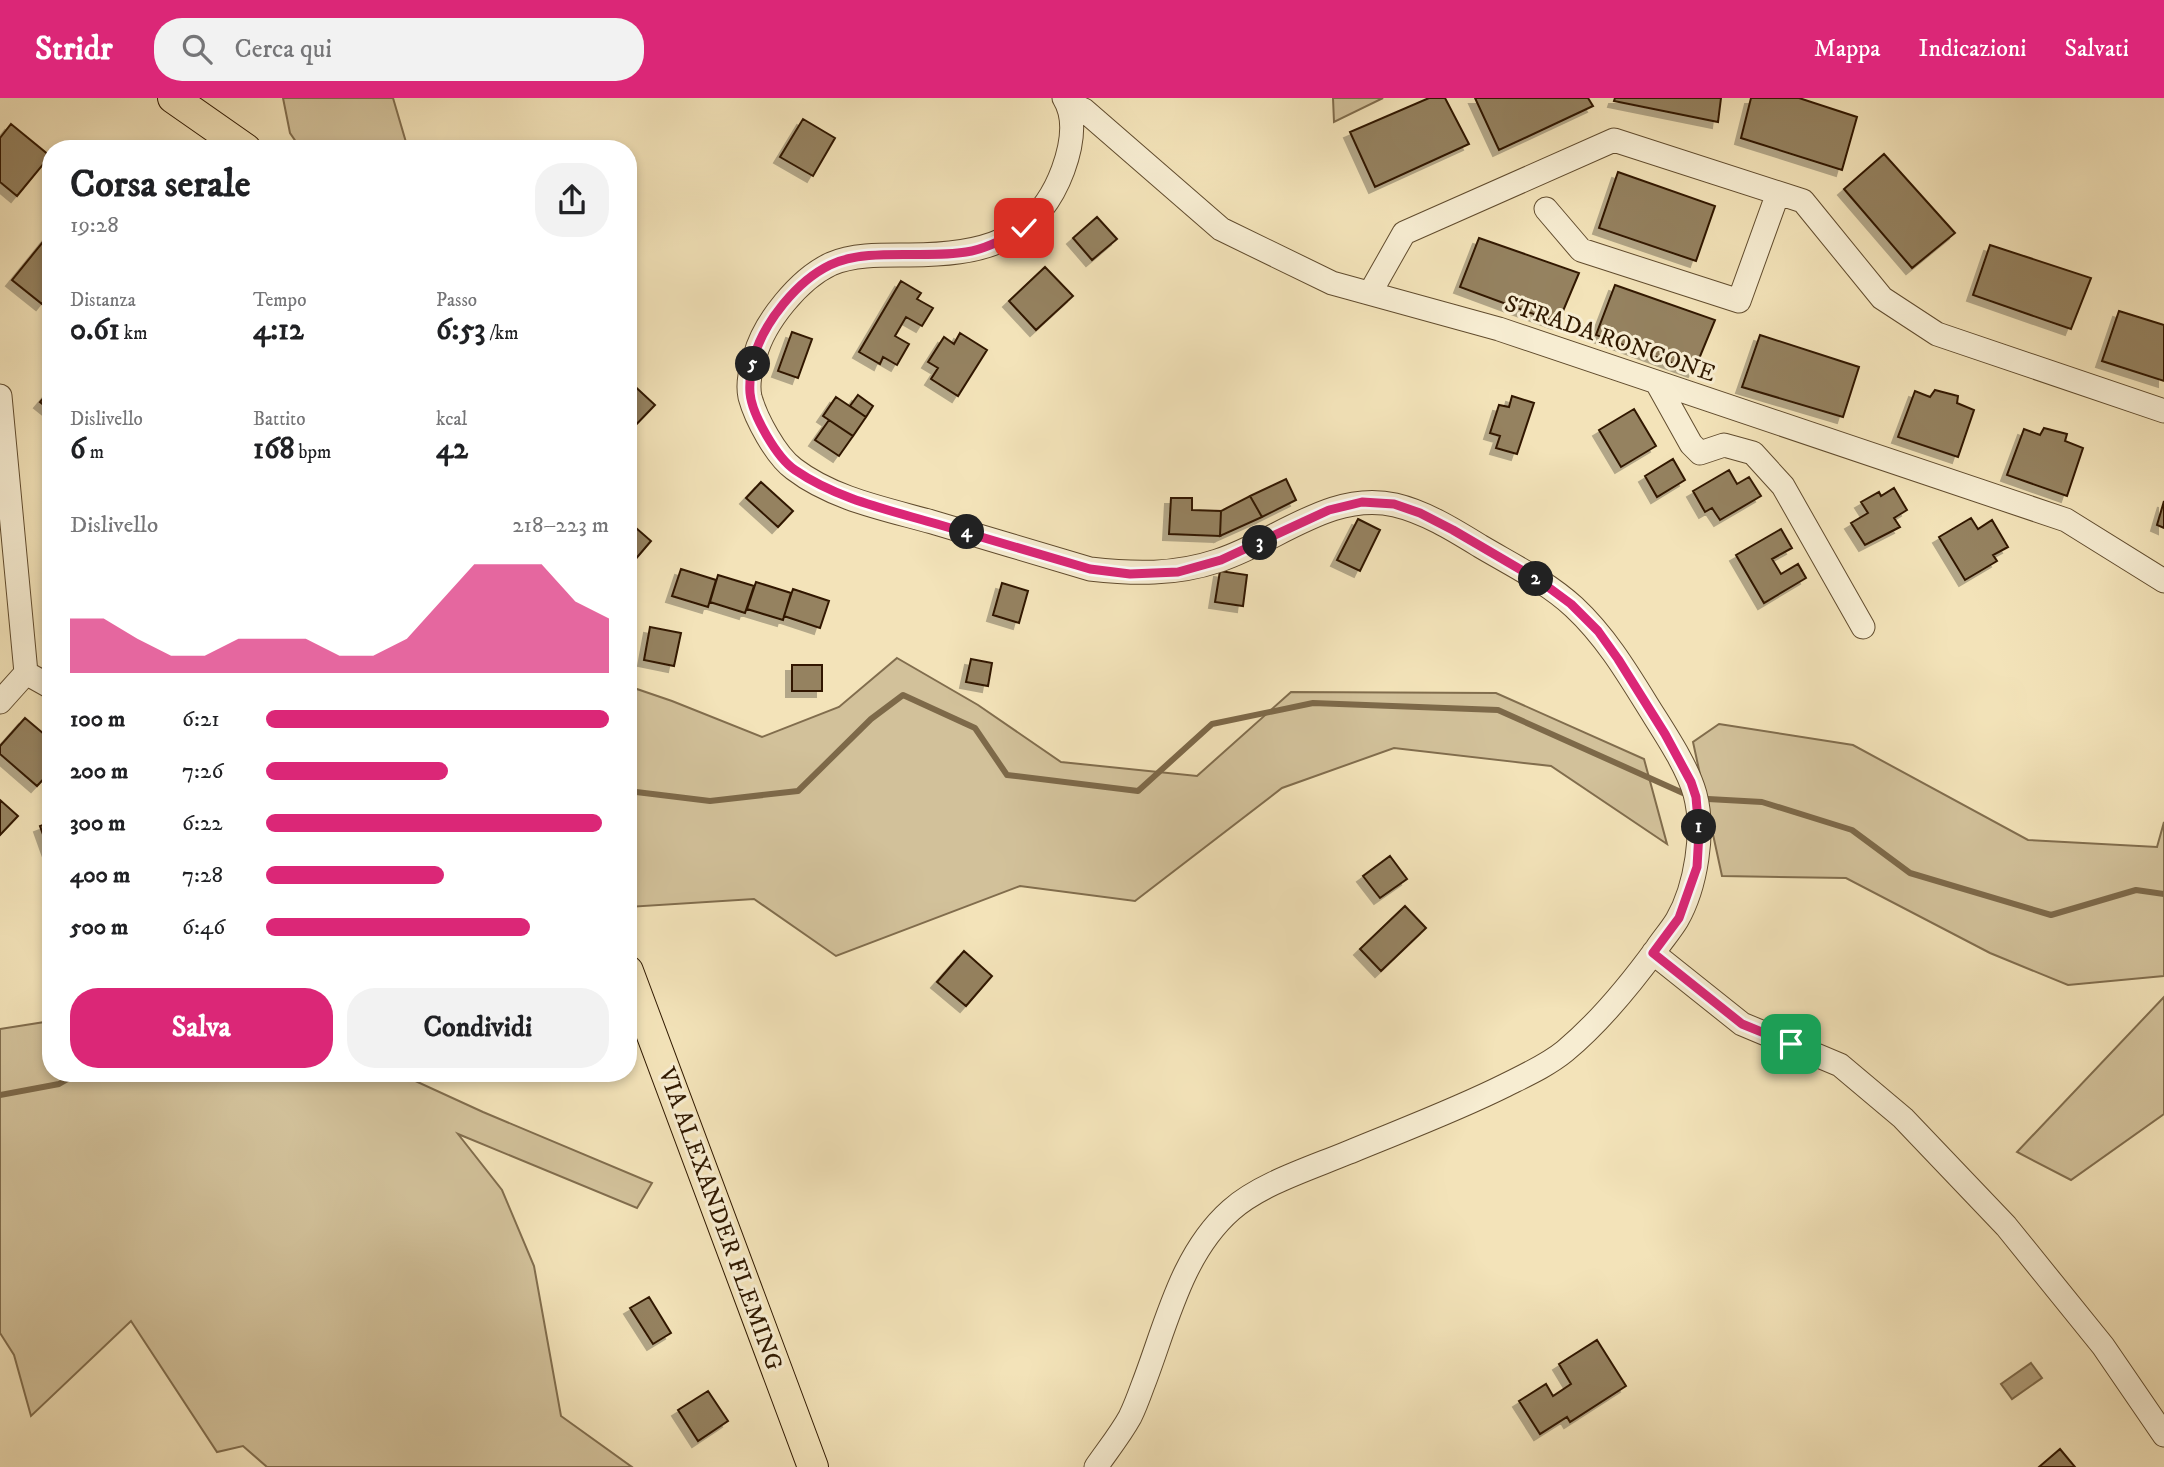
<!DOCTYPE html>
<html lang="it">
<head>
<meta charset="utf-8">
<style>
  body { margin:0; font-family:"IM FELL DW Pica",serif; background:#f2f2f2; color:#202124; height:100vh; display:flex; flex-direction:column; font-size:26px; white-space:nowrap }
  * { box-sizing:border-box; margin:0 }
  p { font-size:23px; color:#757577 }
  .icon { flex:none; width:38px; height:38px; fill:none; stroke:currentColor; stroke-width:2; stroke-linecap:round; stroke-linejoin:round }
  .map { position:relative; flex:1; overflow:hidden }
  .panel { position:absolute; left:42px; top:42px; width:595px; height:942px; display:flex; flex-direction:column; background:#fff; border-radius:28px; box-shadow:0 4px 10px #0003 }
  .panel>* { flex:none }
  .pin { position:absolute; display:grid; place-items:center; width:60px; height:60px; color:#fff; margin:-30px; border-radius:14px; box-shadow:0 4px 10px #0006 }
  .km { position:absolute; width:35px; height:35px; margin:-18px; border-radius:50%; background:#222; color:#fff; font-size:19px; line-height:35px; text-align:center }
  .round { display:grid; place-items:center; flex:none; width:74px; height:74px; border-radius:28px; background:#f2f2f2 }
  .head { display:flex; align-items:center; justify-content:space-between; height:119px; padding:0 28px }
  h1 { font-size:38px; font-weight:700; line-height:52px }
  .stats { display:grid; grid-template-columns:repeat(3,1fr); gap:10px; height:119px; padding:7px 28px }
  .stats div { display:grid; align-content:center }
  .stats b { font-size:30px; font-weight:700 }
  .stats small { font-size:19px; font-weight:400 }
  .stats p { font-size:19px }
  .chart { height:196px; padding:14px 28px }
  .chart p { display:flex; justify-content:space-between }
  .chart svg { width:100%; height:126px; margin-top:7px; fill:#db2777; opacity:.7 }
  .cta { display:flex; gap:14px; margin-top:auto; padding:14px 28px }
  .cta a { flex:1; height:80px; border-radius:28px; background:#db2777; color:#fff; font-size:28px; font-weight:700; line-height:80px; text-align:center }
  .cta a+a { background:#f2f2f2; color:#202124 }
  ul { padding:0 28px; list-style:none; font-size:23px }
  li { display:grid; grid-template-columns:112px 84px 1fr; align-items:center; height:52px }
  li i { height:18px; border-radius:9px; background:#db2777 }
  header { display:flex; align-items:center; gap:42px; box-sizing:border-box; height:98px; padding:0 35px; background:#db2777; color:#fff }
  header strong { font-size:33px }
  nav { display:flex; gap:38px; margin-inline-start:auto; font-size:24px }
  .search { width:490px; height:63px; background:#f2f2f2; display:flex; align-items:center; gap:18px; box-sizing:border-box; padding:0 24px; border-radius:28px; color:#757577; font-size:26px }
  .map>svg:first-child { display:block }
</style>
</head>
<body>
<header>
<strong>Stridr</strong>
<div class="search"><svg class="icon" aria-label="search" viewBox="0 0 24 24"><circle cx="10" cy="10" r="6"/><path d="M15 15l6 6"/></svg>Cerca qui</div>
<nav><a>Mappa</a><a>Indicazioni</a><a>Salvati</a></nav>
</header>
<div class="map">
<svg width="2164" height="1369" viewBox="0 0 2164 1369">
  <defs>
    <filter id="shadow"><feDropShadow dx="-6" dy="6" stdDeviation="0" flood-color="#0004"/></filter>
  </defs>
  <rect width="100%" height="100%" fill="#f3e3b9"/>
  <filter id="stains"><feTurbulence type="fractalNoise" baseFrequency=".00286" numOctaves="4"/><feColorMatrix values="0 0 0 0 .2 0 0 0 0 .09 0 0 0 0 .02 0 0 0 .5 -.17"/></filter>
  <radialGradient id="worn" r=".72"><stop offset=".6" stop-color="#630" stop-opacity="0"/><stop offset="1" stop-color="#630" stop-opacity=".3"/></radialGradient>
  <path fill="#d2c19a" stroke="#816d4d" stroke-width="2" d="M283 0H393L408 51H301L290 35Z
    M1333 0H1383L1334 24Z
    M897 560 978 607 1061 664 1197 678 1291 594 1496 595 1644 661 1667 746 1551 668 1394 650 1282 690 1135 803 1020 788 836 858 754 801 628 809V588L672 603 762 639 839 609Z
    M1719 626 1853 647 2028 742 2157 749 2164 724V878L2068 887 1990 855 1846 780 1722 778 1693 644Z
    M2164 899V1016L2071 1082 2017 1054Z
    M51 923V975H398L483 1014 652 1085 637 1110 458 1036 502 1092 534 1168 561 1318 632 1369H267L243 1348 217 1354 131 1223 31 1318 14 1257 0 1235V931Z"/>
  <path fill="#b19e7a" stroke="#7d6949" stroke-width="2" d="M2031 1265 2042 1280 2012 1301 2001 1286Z"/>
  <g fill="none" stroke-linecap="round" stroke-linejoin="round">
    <path stroke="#7d6949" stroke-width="6" d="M628 693 710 703 798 693 871 621 903 597 975 630 1007 677 1138 693 1212 626 1313 605 1498 612 1683 695
      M1708 701 1762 704 1852 732 1910 775 2051 817 2136 792 2164 796
      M0 997 59 986 78 975"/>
  </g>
  <path fill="#958260" stroke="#301900" stroke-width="2" filter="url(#shadow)" d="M1429 0H1445L1469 46 1375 89 1350 34Z
    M1475 0H1588L1593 8 1499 52Z
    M1615 0H1721L1718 24 1614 3Z
    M1751 0H1799L1857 19 1842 72 1741 40Z
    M803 21 835 40 813 78 780 59Z
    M11 26 50 58 17 98 0 84V40Z
    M1884 56 1955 135 1912 170 1844 91Z
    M1618 74 1715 108 1696 163 1599 130Z
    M1097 119 1117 141 1092 162 1073 140Z
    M51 134V195L42 206 12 182Z
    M1479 140 1579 175 1558 225 1460 189Z
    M1990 147 2091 180 2071 231 1973 197Z
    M1045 169 1073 198 1036 232 1009 203Z
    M901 183 921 195 917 201 933 210 922 228 906 219 895 238 909 246 897 267 883 259 880 266 859 254Z
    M1615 187 1715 222 1694 273 1596 237Z
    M2119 213 2164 227V283L2102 263Z
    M792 234 812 241 798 280 778 273Z
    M960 235 987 252 958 298 931 281 938 270 928 264 944 239 954 246Z
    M1760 237 1859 269 1843 319 1742 289Z
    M628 282 655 307 628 335Z
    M51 291V313L40 304Z
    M1935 292 1958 298 1957 305 1974 312 1958 359 1898 339 1915 293 1930 299Z
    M858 297 873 308 866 319 850 308Z
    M1512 298 1534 305 1517 356 1496 350 1500 338 1490 335 1499 307 1509 309Z
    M836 299 866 319 853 338 823 318Z
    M1634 311 1656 348 1621 369 1599 332Z
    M829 322 853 338 839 358 815 342Z
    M2044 330 2067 336 2065 343 2083 350 2067 398 2007 377 2024 331 2040 337Z
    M1673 361 1685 382 1657 399 1645 378Z
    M1729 372 1737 386 1749 379 1761 398 1720 422 1712 410 1705 414 1693 393Z
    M1286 381 1296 402 1262 419 1250 398Z
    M761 384 793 413 778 429 746 400Z
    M1894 390 1907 412 1894 420 1900 429 1865 447 1851 425 1868 415 1861 404 1879 394 1881 398Z
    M1250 398 1262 419 1220 438 1221 413Z
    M1171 400H1192V412L1221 413 1220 438 1169 436Z
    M2164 403V430L2157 427Z
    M1971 420 1978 431 1992 422 2008 449 1993 457 1997 463 1965 482 1939 439Z
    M1358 421 1380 432 1360 473 1337 462Z
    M628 423 651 443 628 470Z
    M1781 431 1792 450 1772 461 1781 476 1798 466 1806 480 1764 505 1736 457Z
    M681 471 716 482 708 509 672 498Z
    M1220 473 1247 477 1243 508 1215 504Z
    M718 477 754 488 745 515 710 504Z
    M756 484 791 495 783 522 747 511Z
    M1002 485 1028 493 1019 525 993 517Z
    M793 491 829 503 820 530 784 518Z
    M650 529 681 535 674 568 644 562Z
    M971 561 992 565 988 588 966 584Z
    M792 567H822V593H792Z
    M25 620 51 642V673L37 688 0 656V648Z
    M0 702 18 718 0 737Z
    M51 724V759L40 728Z
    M1390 758 1407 781 1380 800 1363 778Z
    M1405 808 1426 830 1381 873 1360 851Z
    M964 853 992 878 966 908 937 884Z
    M649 1199 671 1235 653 1246 630 1210Z
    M1597 1242 1626 1288 1570 1324 1567 1319 1540 1336 1519 1303 1546 1286 1553 1298 1571 1286 1559 1266Z
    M708 1293 728 1323 698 1343 678 1312Z
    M2060 1351 2075 1369H2039Z"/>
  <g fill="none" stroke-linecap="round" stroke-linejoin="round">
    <defs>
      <path id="minor" d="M1064 0C1077 21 1071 50 1063 72 1036 145 980 157 909 157 884 157 854 156 831 166 799 181 764 224 755 258 751 271 747 285 750 299 756 321 776 358 794 371 833 401 886 411 932 424 985 440 1037 455 1090 471 1134 476 1175 477 1217 463 1275 445 1331 392 1395 407 1425 414 1454 432 1480 448 1512 467 1547 484 1574 509 1604 537 1625 571 1646 605 1662 631 1687 667 1695 696 1705 733 1696 789 1677 822 1671 832 1663 841 1657 850 1630 887 1601 923 1565 953 1548 967 1526 977 1506 987 1454 1013 1400 1033 1347 1055 1311 1070 1260 1086 1231 1112 1181 1156 1166 1228 1143 1287 1139 1298 1135 1309 1130 1319 1120 1337 1107 1353 1096 1369
        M1067 4 1084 12 1221 131 1332 185 1499 231 2066 422 2164 483
        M1546 111 1581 152 1739 203 1778 95
        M1370 195 1404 135 1614 42 1803 103 1882 200 1937 236 2164 313
        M1657 285 1691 346 1700 355 1724 347 1753 355 1783 388 1863 529
        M0 298 26 575 51 589
        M0 604 26 575
        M1653 855 1742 926 1840 967 1903 1020 2006 1128 2103 1248 2164 1337"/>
      <path id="major" d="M173 0 246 51
        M628 873 813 1369"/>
    </defs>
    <use href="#minor" stroke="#614c2e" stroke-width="25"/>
    <use href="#major" stroke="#301900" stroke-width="32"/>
    <use href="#minor" stroke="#f7edd2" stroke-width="23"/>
    <use href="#major" stroke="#f3e3b9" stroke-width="30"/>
  </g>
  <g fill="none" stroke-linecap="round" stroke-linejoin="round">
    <defs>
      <path id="route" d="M1024 130C1005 140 987 151 966 154 925 161 867 149 830 167 797 183 764 224 754 259 751 271 749 282 750 295 752 317 777 360 795 372 837 401 889 412 937 426 988 441 1039 456 1090 471L1130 476 1178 474 1221 462 1329 412 1362 404 1394 406 1420 415 1453 432 1540 483 1571 506 1598 533 1618 561 1665 636 1691 684 1696 699 1699 734 1697 769 1679 820 1653 855 1742 926 1791 946"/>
    </defs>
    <use href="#route" stroke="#fff" stroke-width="14"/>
    <use href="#route" stroke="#db2777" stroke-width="9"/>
  </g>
  <g text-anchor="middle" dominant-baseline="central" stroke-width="6" stroke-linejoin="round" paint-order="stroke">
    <g font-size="24" fill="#301900" stroke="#f7edd2">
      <text transform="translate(1610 241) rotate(19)">STRADA RONCONE</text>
      <text transform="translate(720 1121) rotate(70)">VIA ALEXANDER FLEMING</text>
    </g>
  </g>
  <rect width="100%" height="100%" filter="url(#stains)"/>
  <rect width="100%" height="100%" fill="url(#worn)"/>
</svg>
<div class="pin" style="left:1791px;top:946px;background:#1e9e55"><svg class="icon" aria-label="arrive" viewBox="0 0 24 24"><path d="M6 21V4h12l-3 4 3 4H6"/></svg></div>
<div class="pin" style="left:1024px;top:130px;background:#d93025"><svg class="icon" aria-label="check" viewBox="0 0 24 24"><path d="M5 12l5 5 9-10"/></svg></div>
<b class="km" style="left:1699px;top:729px">1</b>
<b class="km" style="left:1536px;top:481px">2</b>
<b class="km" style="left:1260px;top:445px">3</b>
<b class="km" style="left:967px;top:434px">4</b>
<b class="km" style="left:753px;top:266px">5</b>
<section class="panel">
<div class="head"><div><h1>Corsa serale</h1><p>19:28</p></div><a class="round"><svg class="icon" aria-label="share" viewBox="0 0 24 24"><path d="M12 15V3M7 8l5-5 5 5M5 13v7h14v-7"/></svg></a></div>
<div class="stats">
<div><p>Distanza</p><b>0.61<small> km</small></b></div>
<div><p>Tempo</p><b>4:12</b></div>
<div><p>Passo</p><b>6:53<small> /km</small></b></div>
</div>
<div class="stats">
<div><p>Dislivello</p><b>6<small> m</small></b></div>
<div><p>Battito</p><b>168<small> bpm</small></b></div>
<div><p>kcal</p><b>42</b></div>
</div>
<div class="chart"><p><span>Dislivello</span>218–223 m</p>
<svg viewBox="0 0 160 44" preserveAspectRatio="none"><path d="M0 44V25L10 25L20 32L30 38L40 38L50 32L60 32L70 32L80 38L90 38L100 32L110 19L120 6L130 6L140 6L150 19L160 25V44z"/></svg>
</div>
<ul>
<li><b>100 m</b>6:21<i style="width:100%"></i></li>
<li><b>200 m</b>7:26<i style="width:53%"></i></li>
<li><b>300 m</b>6:22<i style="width:98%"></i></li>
<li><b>400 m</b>7:28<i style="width:52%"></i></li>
<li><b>500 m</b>6:46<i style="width:77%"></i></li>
</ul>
<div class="cta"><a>Salva</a><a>Condividi</a></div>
</section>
</div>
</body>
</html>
